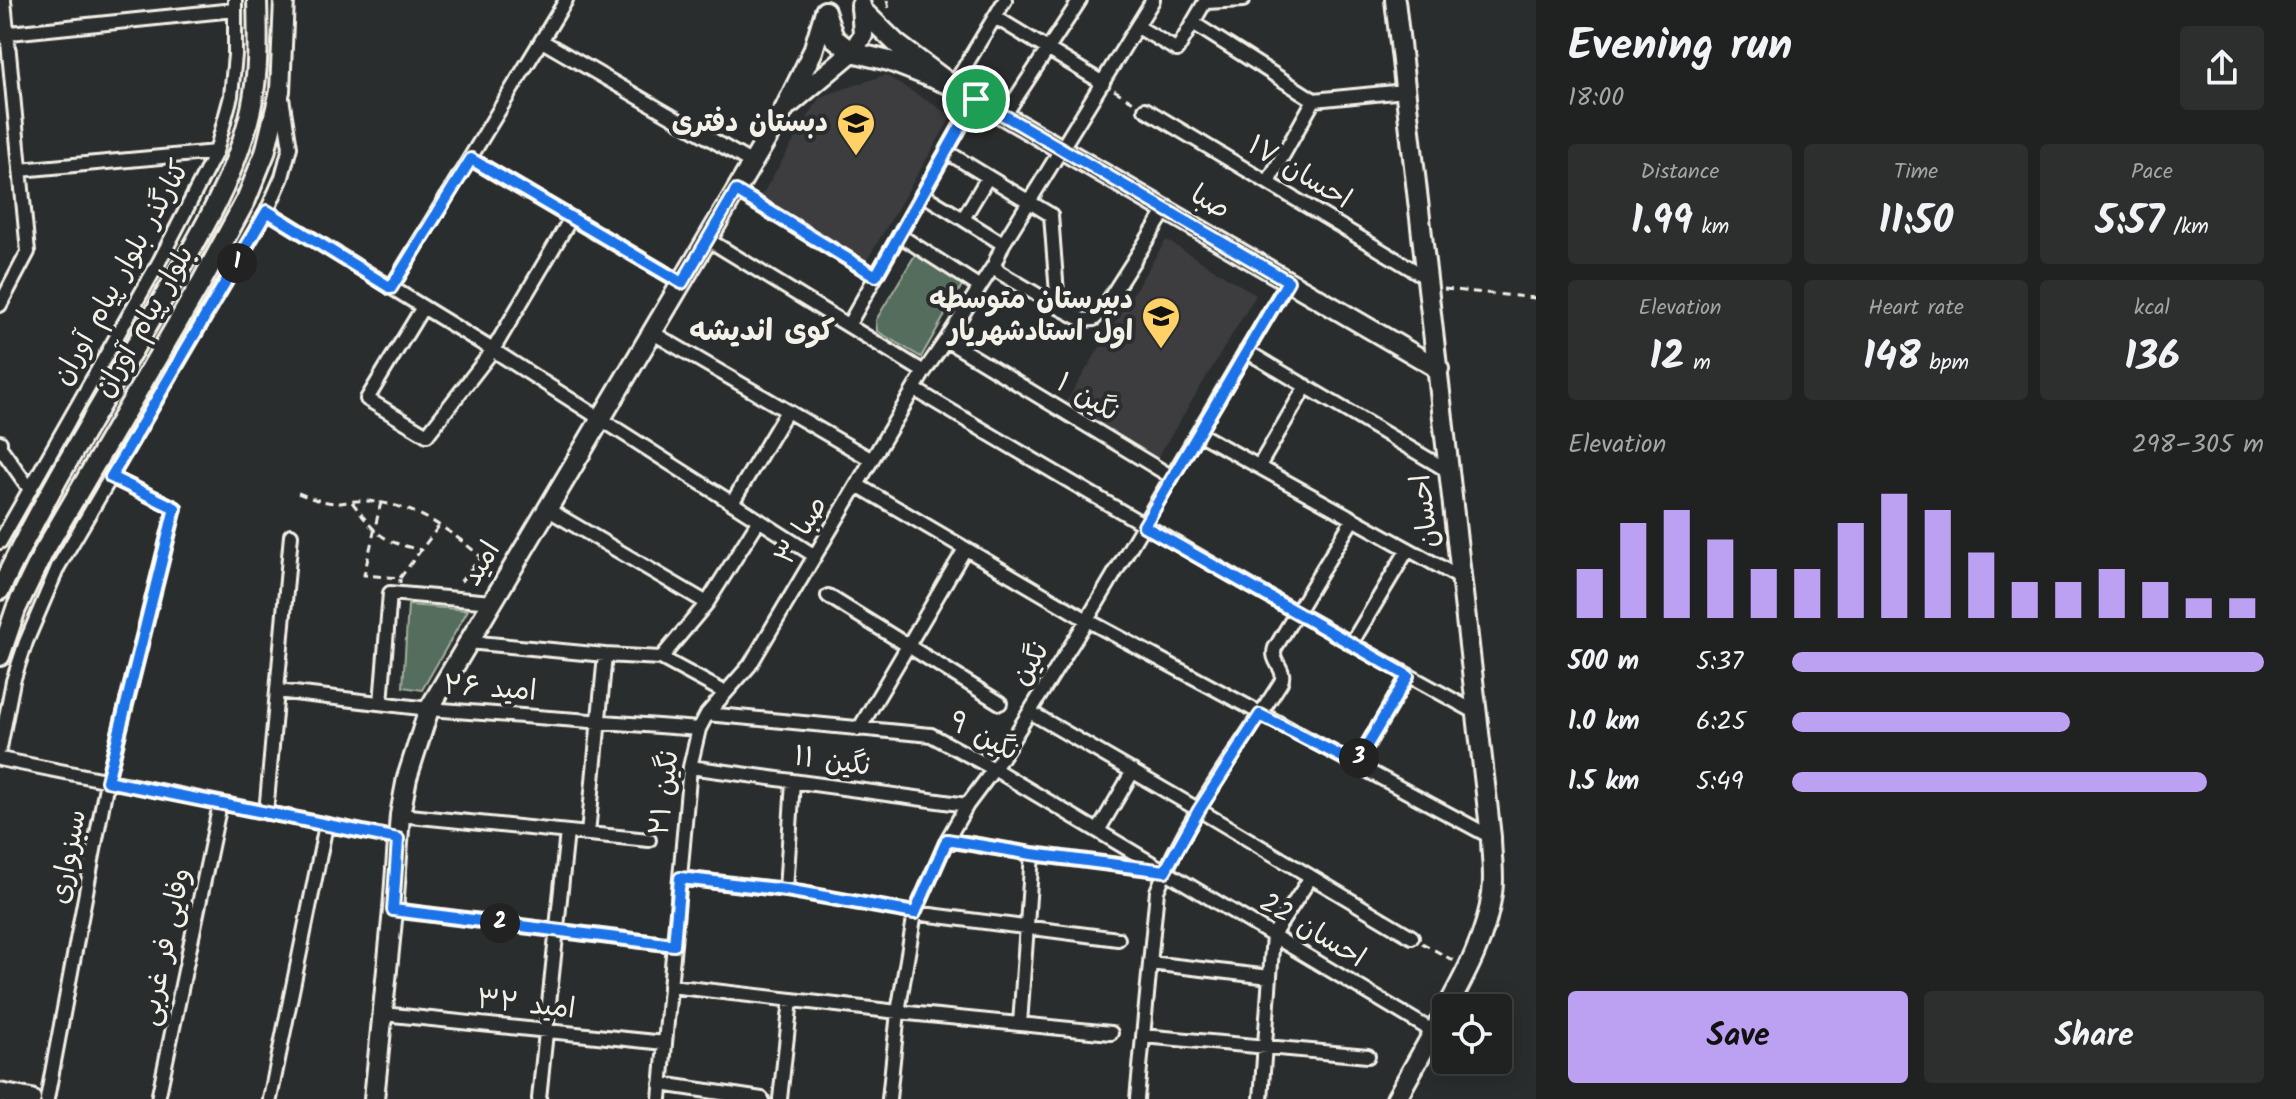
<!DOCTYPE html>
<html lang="en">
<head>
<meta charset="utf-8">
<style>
  body { margin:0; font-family:Kalam,"Playpen Sans Arabic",sans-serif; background:#2d2f2f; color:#f1f3f6; height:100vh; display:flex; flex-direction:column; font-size:30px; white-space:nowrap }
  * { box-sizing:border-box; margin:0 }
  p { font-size:26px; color:#a2a4a5 }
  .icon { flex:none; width:44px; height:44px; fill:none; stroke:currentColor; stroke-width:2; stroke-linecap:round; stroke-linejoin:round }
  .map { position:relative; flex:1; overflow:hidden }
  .sheet { display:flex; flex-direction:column; background:#202222; width:760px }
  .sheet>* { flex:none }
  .buttons { position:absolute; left:1432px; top:994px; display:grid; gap:16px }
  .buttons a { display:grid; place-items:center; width:80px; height:80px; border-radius:8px; background:#202222; box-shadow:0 4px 20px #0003,0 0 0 2px #3d3f40; font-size:40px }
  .pin { position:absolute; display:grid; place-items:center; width:68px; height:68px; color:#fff; margin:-34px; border:4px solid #fff; border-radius:50%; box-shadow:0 2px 8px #0007 }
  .km { position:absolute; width:40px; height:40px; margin:-20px; border-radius:50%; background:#222; color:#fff; font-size:22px; line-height:40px; text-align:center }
  .round { display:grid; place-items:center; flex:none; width:84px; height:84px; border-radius:8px; background:#2d2f2f }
  .summary { display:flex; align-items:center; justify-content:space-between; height:136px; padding:0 32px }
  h1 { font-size:44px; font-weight:600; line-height:60px }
  .metrics { display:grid; grid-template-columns:repeat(3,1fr); gap:12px; height:136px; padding:8px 32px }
  .metrics div { display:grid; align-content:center; border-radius:8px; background:#2d2f2f; text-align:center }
  .metrics b { font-size:40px; font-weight:600 }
  .metrics small { font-size:22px; font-weight:400 }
  .metrics p { font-size:22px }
  .chart { height:224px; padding:16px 32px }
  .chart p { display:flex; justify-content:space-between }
  .chart svg { width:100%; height:144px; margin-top:8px; stroke:#bca0f2; stroke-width:6 }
  .cta { display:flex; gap:16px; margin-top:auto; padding:16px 32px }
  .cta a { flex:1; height:92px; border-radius:8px; background:#bca0f2; color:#111; font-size:32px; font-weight:600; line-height:92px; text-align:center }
  .cta a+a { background:#2d2f2f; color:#f1f3f6 }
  ul { padding:0 32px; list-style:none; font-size:26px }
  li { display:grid; grid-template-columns:128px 96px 1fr; align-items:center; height:60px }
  li i { height:20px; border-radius:10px; background:#bca0f2 }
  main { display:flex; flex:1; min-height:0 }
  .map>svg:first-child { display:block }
</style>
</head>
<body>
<main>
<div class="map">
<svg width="1536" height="1099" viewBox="0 0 1536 1099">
  <rect width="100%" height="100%" fill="#2a2d2e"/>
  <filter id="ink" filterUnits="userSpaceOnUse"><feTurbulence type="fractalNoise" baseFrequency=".0125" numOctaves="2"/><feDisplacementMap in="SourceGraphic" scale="16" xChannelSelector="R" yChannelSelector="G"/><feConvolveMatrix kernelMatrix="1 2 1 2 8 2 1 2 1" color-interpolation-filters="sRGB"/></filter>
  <g filter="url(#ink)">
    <path fill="#3e3c41" d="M885 75 952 116 867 260 760 198 820 97Z
      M1166 240 1256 295 1156 460 1065 404Z"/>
    <path fill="#546d5b" stroke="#a4afa2" stroke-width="2" d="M921 245 969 273 921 357 877 331 876 320Z
      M408 605 468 610 422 690 403 687Z"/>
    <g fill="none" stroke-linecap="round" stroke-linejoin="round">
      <defs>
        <path id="street" d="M1206 2 1243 0
          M995 17 1103 83
          M1193 23 1314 100 1405 91
          M1138 27 1177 50 1206 0
          M0 34 234 10
          M542 41 752 163
          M953 86 1005 0
          M1145 109 1427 278
          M1004 116 1080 0
          M947 152 1051 215 1058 307 1083 320 1094 319 1101 312 1166 210
          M471 159 682 283
          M20 170 216 152
          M1268 182 1314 100
          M736 191 876 276
          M922 194 963 219 988 177
          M267 211 423 307 367 399 427 435 493 350 815 556
          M963 219 1003 244 1153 0
          M899 235 980 287
          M707 239 924 372
          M1003 244 994 265 999 272 1058 307
          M391 288 566 0
          M0 305 28 252 4 0
          M423 307 493 350 571 218
          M849 324 976 99
          M653 333 872 460
          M946 340 994 265
          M1246 351 1450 472
          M914 389C1100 500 1286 609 1477 713
          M1198 433 1462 579
          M0 442V447L29 488
          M1259 466 1306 386
          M857 485 1087 620 1491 837
          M732 503 787 411
          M547 509 707 603
          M0 542 159 262 216 152 231 96 235 55V0
          M828 596 1000 703
          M468 642 605 655 661 658 724 692
          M1351 644 1408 549
          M661 658 707 603 759 520
          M277 691 429 709 699 729
          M381 703 390 593 492 602
          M1030 712 1199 810 1412 937
          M707 714 931 735 994 769 1434 1032
          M859 729 965 549
          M0 748 13 681 26 642 58 567 267 211 282 177 290 147 282 98
          M0 759 398 839
          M1356 764 1408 676
          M690 767 967 805
          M266 813 291 535
          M400 815 649 840
          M1098 831 1133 771
          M588 834 605 655
          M947 840 1032 854 1158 870
          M680 878 786 890 915 913 1118 939
          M786 890 793 781
          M393 910 674 945
          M1150 963 1270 977
          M670 986 898 1012 1111 1033
          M383 1014 665 1043
          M1020 1024 1032 854
          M1143 1036 1368 1056
          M661 1084 762 1099
          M47 1099 107 781 175 508 111 477
          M158 1099 220 804
          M270 1099 326 825
          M539 1099 567 832
          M660 1099 690 767 699 729 707 714 750 665 924 372 946 340 1172 477
          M780 1099 791 1000
          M889 1099 898 1012 915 913 947 840 967 805 994 769 1087 620 1288 281
          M1137 1099 1157 891C1186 818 1239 749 1281 682 1287 668 1270 662 1275 648L1353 519
          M1261 1099 1273 935 1311 877"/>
        <path id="secondary" d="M1395 0 1491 837C1491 855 1495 875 1492 893 1487 934 1467 972 1447 1008
          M825 11 834 38 852 52 889 61 953 86 897 44 861 9
          M953 86 1439 369
          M790 104 852 52 863 35 861 5
          M0 590C46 492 104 401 158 307 194 245 235 181 251 109 259 73 258 37 257 0
          M0 656 16 609 43 553 202 281 246 200 265 153 280 91 284 0
          M0 1093 31 1099
          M374 1099 393 910 400 815 407 778 429 709 785 108 813 51 825 11
          M1396 1099 1446 1010"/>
      </defs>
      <use href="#street" stroke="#f4f1e8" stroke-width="18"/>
      <use href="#secondary" stroke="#f4f1e8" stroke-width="24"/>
      <path stroke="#f4f1e8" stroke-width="3" stroke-dasharray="8 6" stroke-linecap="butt" d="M887 0 890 13
        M1114 90 1135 103
        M1444 289 1536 298
        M298 493C312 499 325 503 340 503 348 502 357 500 365 501 411 503 447 527 481 557L457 586
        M352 502C376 534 380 541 421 550
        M381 502 364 575 400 578V583
        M400 578 439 526
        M1422 943 1454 961"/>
      <use href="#street" stroke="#2a2d2e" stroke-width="12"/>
      <use href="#secondary" stroke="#2a2d2e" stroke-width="18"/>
    </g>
  </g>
  <g fill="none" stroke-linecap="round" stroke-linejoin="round" filter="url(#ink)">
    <defs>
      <path id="route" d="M976 99 1288 281 1144 526 1408 676 1356 764 1260 715 1199 810 1165 871 1032 854 947 840 915 913 786 890 680 878 674 945 393 910 398 839 107 781 175 508 111 477 267 211 391 288 471 159 682 283 736 191 876 276Z"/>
    </defs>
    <use href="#route" stroke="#fff" stroke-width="16"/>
    <use href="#route" stroke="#1a73e8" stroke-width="10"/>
  </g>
  <defs>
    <symbol id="school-pin" viewBox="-11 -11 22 30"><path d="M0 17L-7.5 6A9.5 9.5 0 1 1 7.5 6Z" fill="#ffd166" stroke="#2a2d2e"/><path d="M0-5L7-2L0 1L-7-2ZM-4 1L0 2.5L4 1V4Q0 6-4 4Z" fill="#111"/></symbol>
  </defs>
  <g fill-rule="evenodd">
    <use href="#school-pin" x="834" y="101" width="44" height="60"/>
    <use href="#school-pin" x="1139" y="294" width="44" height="60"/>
  </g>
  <g text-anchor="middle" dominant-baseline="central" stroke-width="8" stroke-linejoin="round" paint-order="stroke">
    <g font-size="28" font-weight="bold" fill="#f4f1e8" stroke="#2a2d2e" text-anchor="end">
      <text x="828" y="123">دبستان دفتری</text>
      <text x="1133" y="300">دبیرستان متوسطه<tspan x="1133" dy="32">اول استادشهریار</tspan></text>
    </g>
    <g font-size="28" fill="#f4f1e8" stroke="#2a2d2e">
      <text transform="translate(1299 173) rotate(31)">احسان ۱۷</text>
      <text transform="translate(1210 203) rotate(30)">صبا</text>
      <text transform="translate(122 273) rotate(-61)">کنارگذر بلوار پیام آوران</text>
      <text transform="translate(145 322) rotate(-60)">بلوار پیام آوران</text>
      <text transform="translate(1087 398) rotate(31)">نگین ۱</text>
      <text transform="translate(1426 511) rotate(-97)">احسان</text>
      <text transform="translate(802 531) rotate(-59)">صبا ۳</text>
      <text transform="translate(482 564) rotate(-59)">امید</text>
      <text transform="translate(1031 664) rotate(-58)">نگین</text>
      <text transform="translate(490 689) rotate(4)">امید ۲۶</text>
      <text transform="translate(983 737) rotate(28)">نگین ۹</text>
      <text transform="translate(832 762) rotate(8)">نگین ۱۱</text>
      <text transform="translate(665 793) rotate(-83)">نگین ۲۱</text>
      <text transform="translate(69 857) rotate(-79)">سبزواری</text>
      <text transform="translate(1312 931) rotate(31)">احسان 22</text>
      <text transform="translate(166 947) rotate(-78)">وفایی فر غربی</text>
      <text transform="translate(526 1005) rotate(6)">امید ۳۲</text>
    </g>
    <g font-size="30" font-weight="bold" fill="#f4f1e8" stroke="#2a2d2e">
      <text x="762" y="332">کوی اندیشه</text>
    </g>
  </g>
</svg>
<div class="buttons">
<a><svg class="icon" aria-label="locate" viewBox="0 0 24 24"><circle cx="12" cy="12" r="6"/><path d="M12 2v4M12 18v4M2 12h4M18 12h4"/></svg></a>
</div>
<div class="pin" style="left:976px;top:99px;background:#1e9e55"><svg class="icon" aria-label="arrive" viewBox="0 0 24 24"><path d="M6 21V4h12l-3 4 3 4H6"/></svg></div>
<b class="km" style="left:237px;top:263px">1</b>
<b class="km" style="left:500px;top:923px">2</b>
<b class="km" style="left:1359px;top:758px">3</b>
</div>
<section class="sheet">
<div class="summary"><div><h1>Evening run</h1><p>18:00</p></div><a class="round"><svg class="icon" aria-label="share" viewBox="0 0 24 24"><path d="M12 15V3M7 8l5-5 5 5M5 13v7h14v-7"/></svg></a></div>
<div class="metrics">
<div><p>Distance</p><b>1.99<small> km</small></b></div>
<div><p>Time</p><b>11:50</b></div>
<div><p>Pace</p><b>5:57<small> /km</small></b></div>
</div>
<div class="metrics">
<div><p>Elevation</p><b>12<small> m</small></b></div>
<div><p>Heart rate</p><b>148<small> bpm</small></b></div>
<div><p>kcal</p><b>136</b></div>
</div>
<div class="chart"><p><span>Elevation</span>298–305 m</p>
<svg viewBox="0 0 160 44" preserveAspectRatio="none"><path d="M5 44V29M15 44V15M25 44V11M35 44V20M45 44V29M55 44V29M65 44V15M75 44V6M85 44V11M95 44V24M105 44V33M115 44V33M125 44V29M135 44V33M145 44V38M155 44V38"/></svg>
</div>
<ul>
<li><b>500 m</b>5:37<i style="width:100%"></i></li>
<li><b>1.0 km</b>6:25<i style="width:59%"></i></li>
<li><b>1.5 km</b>5:49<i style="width:88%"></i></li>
</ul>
<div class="cta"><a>Save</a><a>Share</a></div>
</section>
</main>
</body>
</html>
